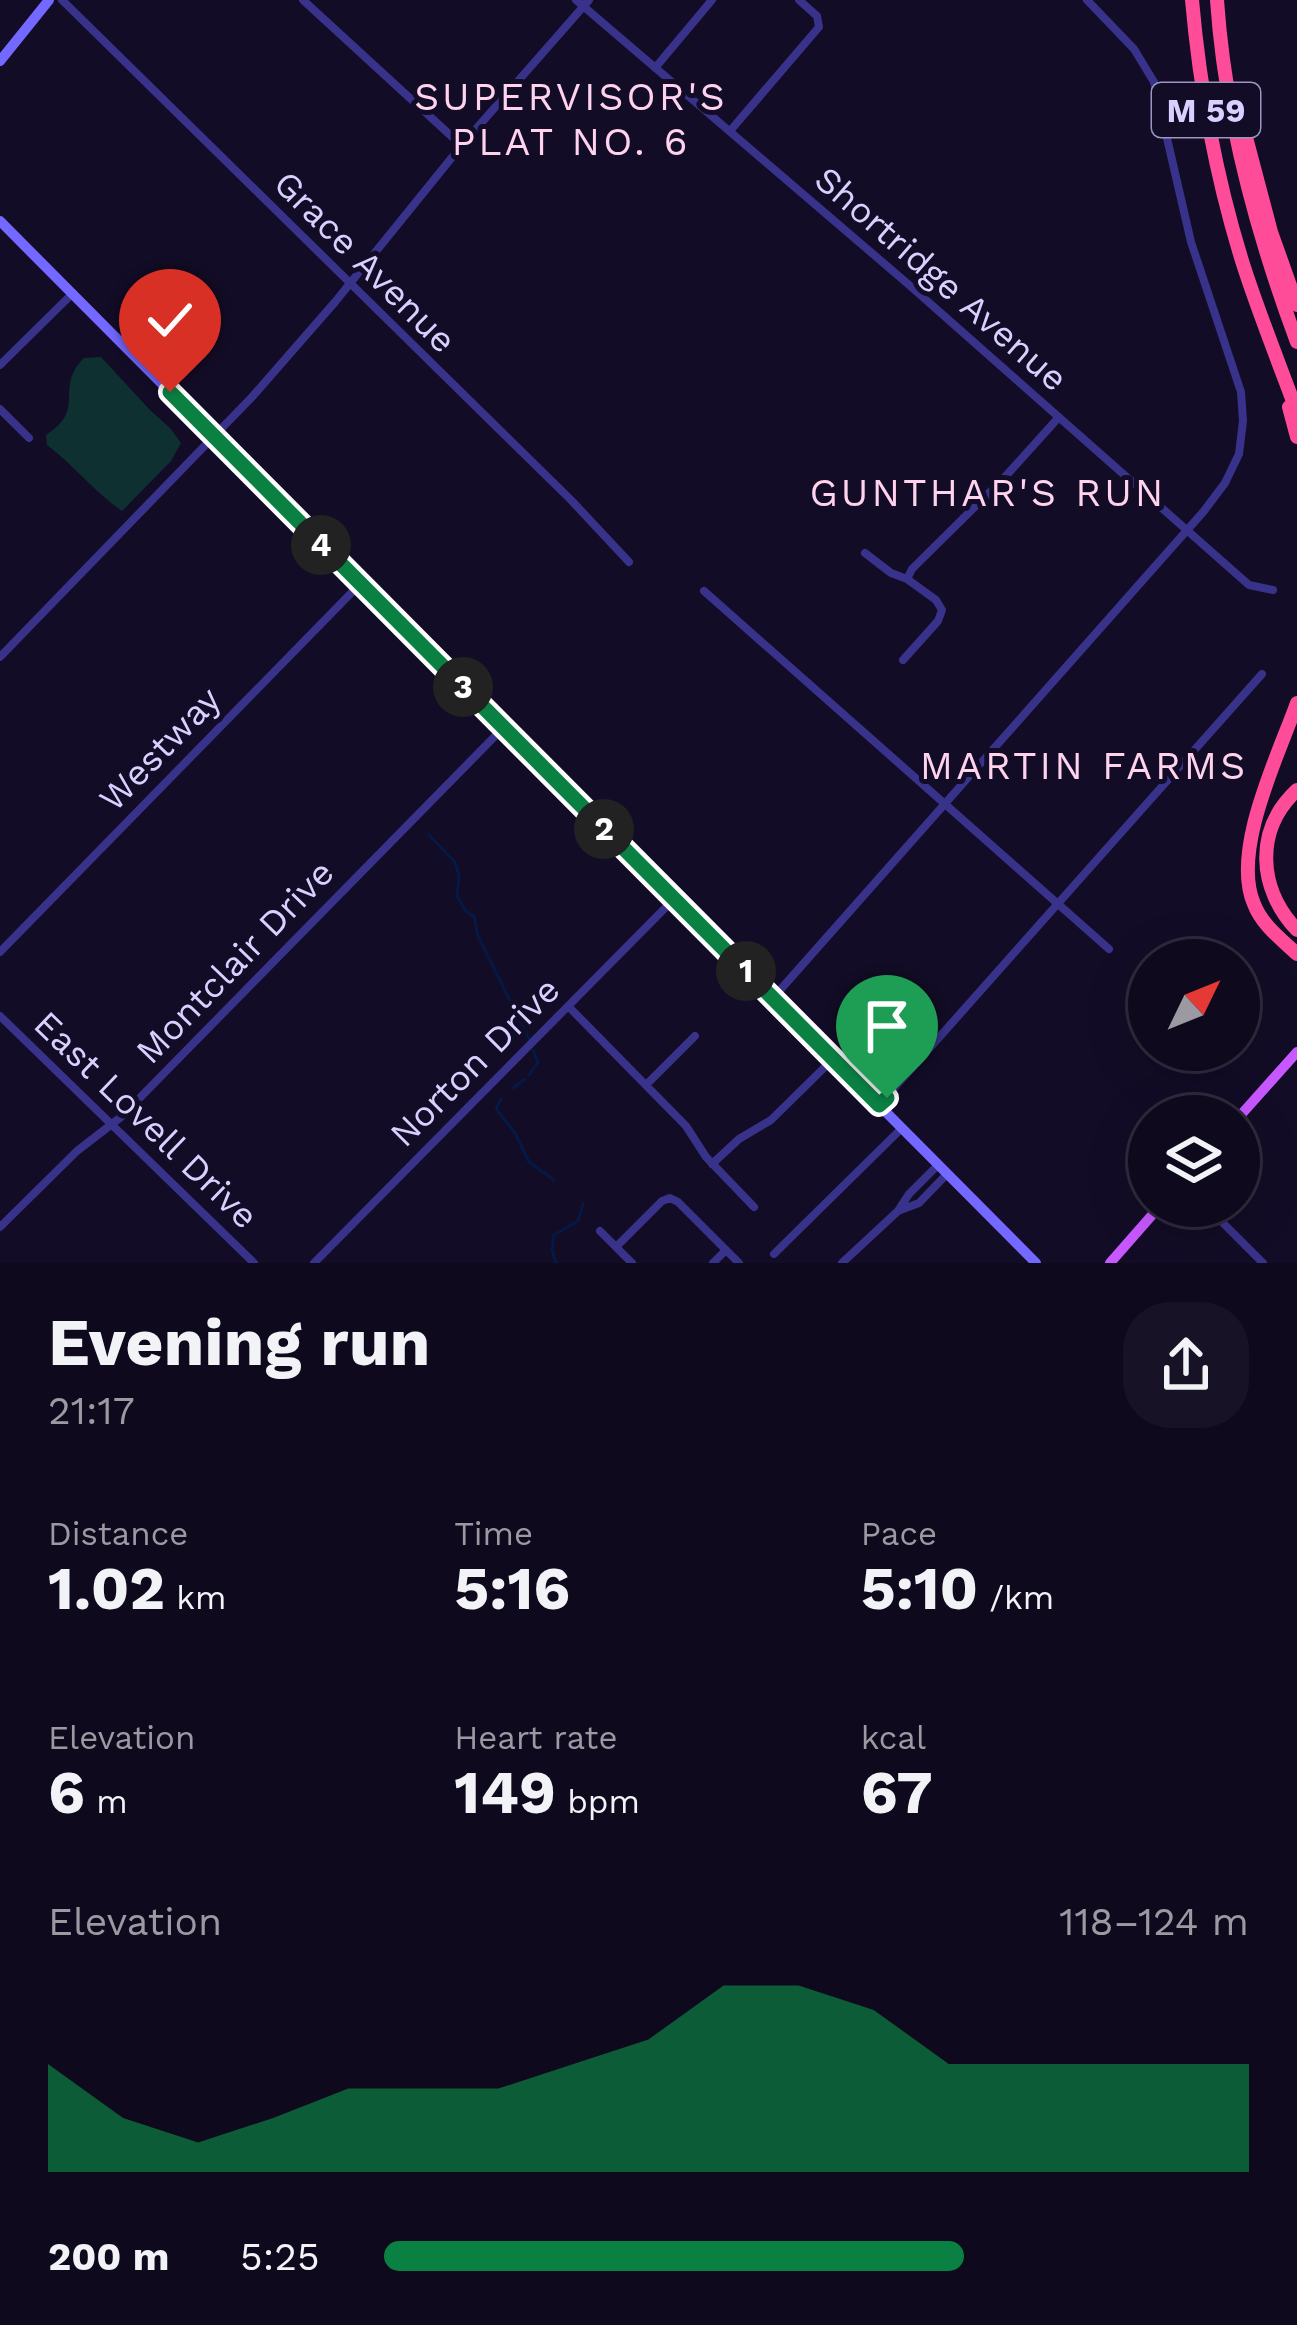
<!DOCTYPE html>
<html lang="en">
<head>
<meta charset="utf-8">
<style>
  body { margin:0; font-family:"Work Sans",sans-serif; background:#171225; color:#f1f3f6; height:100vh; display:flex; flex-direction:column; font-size:45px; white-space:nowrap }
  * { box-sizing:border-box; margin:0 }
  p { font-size:39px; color:#9b9aa3 }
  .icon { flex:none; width:66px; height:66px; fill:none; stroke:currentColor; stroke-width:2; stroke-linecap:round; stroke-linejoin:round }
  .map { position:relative; height:1263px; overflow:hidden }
  .sheet { display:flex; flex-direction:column; background:#0e091c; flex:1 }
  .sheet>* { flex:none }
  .needle { width:78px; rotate:47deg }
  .buttons { position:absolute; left:1128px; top:939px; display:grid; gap:24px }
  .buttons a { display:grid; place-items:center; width:132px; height:132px; border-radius:50%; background:#0e091c; box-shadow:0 12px 48px #0002,0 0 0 3px #2e2a3b; font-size:60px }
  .pin { position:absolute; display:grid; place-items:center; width:102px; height:102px; color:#fff; margin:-123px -51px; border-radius:50% 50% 50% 0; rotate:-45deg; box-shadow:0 0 12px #0007 }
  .pin .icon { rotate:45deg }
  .km { position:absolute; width:60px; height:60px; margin:-30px; border-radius:50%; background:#222; color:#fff; font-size:33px; line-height:60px; text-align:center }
  .round { display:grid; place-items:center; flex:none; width:126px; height:126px; border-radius:48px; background:#171225 }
  .headline { display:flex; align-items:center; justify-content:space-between; height:204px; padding:0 48px }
  h1 { font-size:66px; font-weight:700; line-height:90px }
  .stats { display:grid; grid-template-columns:repeat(3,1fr); gap:18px; height:204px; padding:12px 48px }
  .stats div { display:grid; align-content:center }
  .stats b { font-size:60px; font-weight:700 }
  .stats small { font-size:33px; font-weight:400 }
  .stats p { font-size:33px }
  .chart { height:336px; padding:24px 48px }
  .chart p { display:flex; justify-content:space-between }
  .chart svg { width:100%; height:216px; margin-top:12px; fill:#0b8043; opacity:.7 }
  ul { padding:0 48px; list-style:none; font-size:39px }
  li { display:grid; grid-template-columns:192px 144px 1fr; align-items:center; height:90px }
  li i { height:30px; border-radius:15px; background:#0b8043 }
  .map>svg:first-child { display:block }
</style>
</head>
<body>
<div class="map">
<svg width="1297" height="1263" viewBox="0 0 1297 1263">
  <rect width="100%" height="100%" fill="#120c26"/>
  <path fill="#0e3030" d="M101 357 150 410 171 429 181 443 171 461 122 511C94 492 74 465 47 445L46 435C88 408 53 389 84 358Z"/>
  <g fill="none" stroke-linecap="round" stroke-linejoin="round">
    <path stroke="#041946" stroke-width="3" d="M429 835 455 862 459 876 457 896 465 910 474 917 478 936 529 1039
      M529 1075 538 1062 533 1050
      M513 1088 525 1079
      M501 1099 496 1109 515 1133 529 1162 554 1180
      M556 1263 552 1250 554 1235 578 1221 583 1204"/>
    <path stroke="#39328a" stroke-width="8" d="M62 0 571 500 629 562
      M303 0 461 145
      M576 0 908 284 1249 585 1273 590
      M655 68 712 0
      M730 131 819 27 817 16 799 0
      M0 365 73 293
      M0 409 29 438
      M865 553 891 573 907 579
      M704 591 1109 949
      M0 657 252 397 335 302 462 145 589 0
      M903 660 938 621 942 610 936 600 907 579 912 569 1004 478 1059 417
      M0 952 360 584
      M773 998 1204 511 1225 483 1239 454 1243 421 1241 392 1191 242 1154 82 1134 49 1087 0
      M568 1006 686 1126 706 1157 754 1207
      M0 1016 254 1263
      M646 1085 695 1036
      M879 1105 1262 674
      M712 1164 739 1139 771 1120 833 1059
      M938 1165 909 1194 898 1211 919 1203 947 1174
      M1206 1206 1263 1263
      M0 1227 77 1151 121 1117 503 728
      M600 1231 632 1263
      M616 1247 662 1201 670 1198 678 1202 739 1263
      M774 1254 902 1128
      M314 1263 674 899
      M713 1263 726 1250
      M842 1263 898 1211"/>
    <path stroke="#7368ff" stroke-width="10" d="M0 61 49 0
      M0 221 1036 1263"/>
    <path stroke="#c858ff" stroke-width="10" d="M1239 1117 1297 1052
      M1110 1263 1160 1206"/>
    <path stroke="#ff4c99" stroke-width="14" d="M1192 0C1200 90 1216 178 1243 264 1259 314 1279 363 1297 412
      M1217 0C1225 118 1256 232 1297 342
      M1243 126 1271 232 1297 305
      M1289 407 1297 437
      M1297 703C1278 756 1231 851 1254 904 1262 925 1281 939 1297 954
      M1297 790C1254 830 1258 889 1297 930"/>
  </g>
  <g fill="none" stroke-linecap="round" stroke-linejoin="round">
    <defs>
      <path id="route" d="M170 392 879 1105 887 1098"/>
    </defs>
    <use href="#route" stroke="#fff" stroke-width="24"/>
    <use href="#route" stroke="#0b8043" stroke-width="15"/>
  </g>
  <g text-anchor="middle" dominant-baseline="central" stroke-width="10" stroke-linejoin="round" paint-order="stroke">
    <rect fill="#120c26" stroke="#9d96be" stroke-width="3" x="1152" y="83" width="108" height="54" rx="9"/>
    <g font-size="33" font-weight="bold" fill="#d8d1ff">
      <text x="1206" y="110">M 59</text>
    </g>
    <g font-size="36" fill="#d8d1ff" stroke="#120c26">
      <text transform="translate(365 262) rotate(45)">Grace Avenue</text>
      <text transform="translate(941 279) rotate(41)">Shortridge Avenue</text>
      <text transform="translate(160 749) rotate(-46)">Westway</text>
      <text transform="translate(235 962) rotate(-46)">Montclair Drive</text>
      <text transform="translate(475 1062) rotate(-45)">Norton Drive</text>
      <text transform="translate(146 1120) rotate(44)">East Lovell Drive</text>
    </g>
    <g font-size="39" letter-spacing="3" fill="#ffd3ed" stroke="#120c26">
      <text x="571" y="96">SUPERVISOR'S<tspan x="571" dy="45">PLAT NO. 6</tspan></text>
      <text x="988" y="492">GUNTHAR'S RUN</text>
      <text x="1084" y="765">MARTIN FARMS</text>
    </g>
  </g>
</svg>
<div class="buttons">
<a><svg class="needle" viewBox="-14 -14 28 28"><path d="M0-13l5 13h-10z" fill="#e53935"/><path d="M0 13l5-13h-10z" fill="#9b9aa3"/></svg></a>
<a><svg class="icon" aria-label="layers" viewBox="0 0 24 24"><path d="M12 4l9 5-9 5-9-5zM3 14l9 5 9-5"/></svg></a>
</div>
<div class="pin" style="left:887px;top:1098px;background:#1e9e55"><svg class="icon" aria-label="arrive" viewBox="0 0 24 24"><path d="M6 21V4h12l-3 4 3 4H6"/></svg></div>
<div class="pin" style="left:170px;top:392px;background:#d93025"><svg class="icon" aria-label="check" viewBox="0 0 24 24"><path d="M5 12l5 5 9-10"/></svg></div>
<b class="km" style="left:746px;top:971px">1</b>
<b class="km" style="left:604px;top:829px">2</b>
<b class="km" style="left:463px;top:687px">3</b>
<b class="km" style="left:321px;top:545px">4</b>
</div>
<section class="sheet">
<div class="headline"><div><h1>Evening run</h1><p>21:17</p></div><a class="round"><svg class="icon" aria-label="share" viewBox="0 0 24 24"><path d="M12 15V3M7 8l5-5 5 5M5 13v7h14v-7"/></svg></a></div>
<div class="stats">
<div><p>Distance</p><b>1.02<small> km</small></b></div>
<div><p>Time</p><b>5:16</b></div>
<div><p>Pace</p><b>5:10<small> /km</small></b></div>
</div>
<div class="stats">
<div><p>Elevation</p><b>6<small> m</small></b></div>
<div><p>Heart rate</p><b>149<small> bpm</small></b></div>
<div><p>kcal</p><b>67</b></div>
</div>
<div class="chart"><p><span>Elevation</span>118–124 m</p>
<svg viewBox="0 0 160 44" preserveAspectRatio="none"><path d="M0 44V22L10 33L20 38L30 33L40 27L50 27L60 27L70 22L80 17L90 6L100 6L110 11L120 22L130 22L140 22L150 22L160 22V44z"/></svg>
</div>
<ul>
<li><b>200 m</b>5:25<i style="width:67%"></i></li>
</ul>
</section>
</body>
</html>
